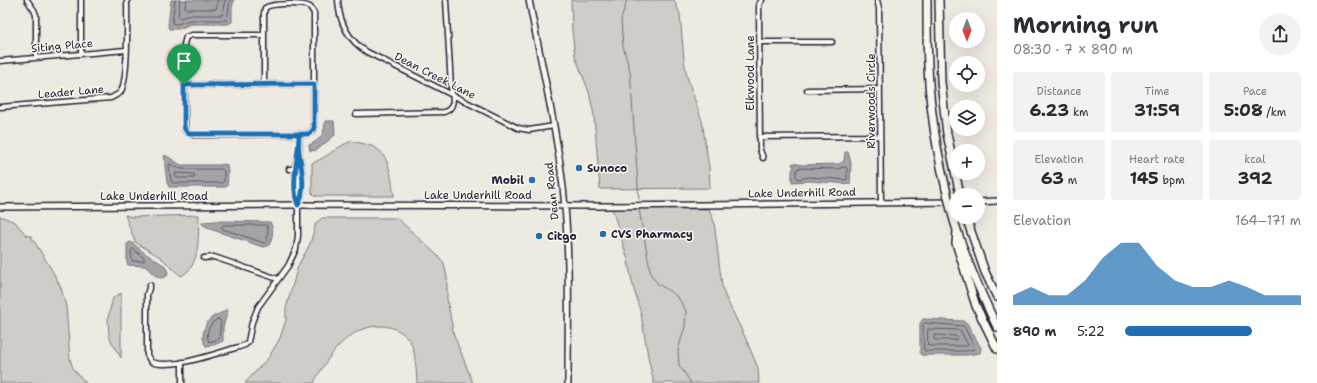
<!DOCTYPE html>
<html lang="en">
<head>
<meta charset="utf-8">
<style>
  body { margin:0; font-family:"Shantell Sans",sans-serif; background:#f2f2f3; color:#2b2b33; height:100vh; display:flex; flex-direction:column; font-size:15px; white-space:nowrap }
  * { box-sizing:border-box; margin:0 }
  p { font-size:13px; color:#7c7c81 }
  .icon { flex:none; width:22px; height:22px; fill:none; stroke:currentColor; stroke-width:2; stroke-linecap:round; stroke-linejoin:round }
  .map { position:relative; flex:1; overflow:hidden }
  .side { display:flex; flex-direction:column; background:#fff; width:320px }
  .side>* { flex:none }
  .needle { width:26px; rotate:180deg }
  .buttons { position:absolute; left:949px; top:12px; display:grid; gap:8px }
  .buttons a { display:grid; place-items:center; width:36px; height:36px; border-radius:50%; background:#fff; box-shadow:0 4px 16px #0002; font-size:20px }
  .pin { position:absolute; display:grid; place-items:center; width:34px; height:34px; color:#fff; margin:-41px -17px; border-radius:50% 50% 50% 0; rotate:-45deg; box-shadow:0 0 4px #0007 }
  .pin .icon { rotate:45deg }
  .round { display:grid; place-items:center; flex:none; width:42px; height:42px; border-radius:21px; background:#f2f2f3 }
  .headline { display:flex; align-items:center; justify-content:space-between; height:68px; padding:0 16px }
  h1 { font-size:22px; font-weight:700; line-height:30px }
  .metrics { display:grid; grid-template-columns:repeat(3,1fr); gap:6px; height:68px; padding:4px 16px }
  .metrics div { display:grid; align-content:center; border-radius:4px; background:#f2f2f3; text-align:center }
  .metrics b { font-size:17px; font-weight:700 }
  .metrics small { font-size:11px; font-weight:400 }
  .metrics p { font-size:11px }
  .chart { height:112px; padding:8px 16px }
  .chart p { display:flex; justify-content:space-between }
  .chart svg { width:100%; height:72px; margin-top:4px; fill:#1f6fb2; opacity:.7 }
  ul { padding:0 16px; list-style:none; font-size:13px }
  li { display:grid; grid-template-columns:64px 48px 1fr; align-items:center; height:30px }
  li i { height:10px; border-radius:5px; background:#1f6fb2 }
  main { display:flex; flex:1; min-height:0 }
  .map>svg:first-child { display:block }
</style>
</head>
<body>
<main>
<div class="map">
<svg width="997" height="383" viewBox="0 0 997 383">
  <rect width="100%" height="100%" fill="#eeeae2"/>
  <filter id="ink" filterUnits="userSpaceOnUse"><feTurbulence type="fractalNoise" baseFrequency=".025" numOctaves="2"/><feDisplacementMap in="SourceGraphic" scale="8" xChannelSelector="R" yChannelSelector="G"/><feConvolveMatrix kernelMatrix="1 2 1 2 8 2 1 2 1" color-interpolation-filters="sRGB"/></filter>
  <g filter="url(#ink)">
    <path fill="#d0cdc9" stroke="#797882" d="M571 0H674L680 14 684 60 687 77 702 121 709 167 710 188 600 189 594 115 589 92 575 56 572 30Z
      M352 141C359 143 367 144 374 147 391 156 391 179 394 196H315L312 193V163C327 158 337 146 352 141Z
      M612 208 709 209 714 222 722 286 725 296 745 337 758 368 759 383H654L649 362 641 314 633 286 627 257Z
      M125 215 132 217 199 215C198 234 201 267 181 276L160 257 135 242Z
      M0 216 15 222 27 236H31L53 272 61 288 66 306 70 359 73 369 86 383H0Z
      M322 218H397L438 256 444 263 447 277V299L454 335 473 383H417C416 370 416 355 411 343 407 335 398 329 389 327 360 321 337 343 323 367 320 372 316 377 314 383H245L269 357 280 338 286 320V308L298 266 310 244 316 223Z
      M121 293V358L109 337 108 318 113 298Z"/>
    <path fill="#a6a3a7" stroke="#716f7c" d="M171 0H234L232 8V22L228 24H190L179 29H169L168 26Z
      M325 121H334L335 135 317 150 310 151 309 145C321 140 325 133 325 121Z
      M845 152H848L851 163 850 184 810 181 792 182V171L794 166 792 165 793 163 802 165 839 164 844 161Z
      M165 155 181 165H220L224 164 227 165 228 173 227 186 226 187H169L167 182 164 158Z
      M216 221 270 222C274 228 273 240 268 246L263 247 210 229 202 224 203 222Z
      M131 242 146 254 164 265 168 272 167 276C158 282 151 271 145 266L128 265 127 263V245L128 243Z
      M227 309 228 310 223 327V341L214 345 206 346C200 338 204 325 210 319 215 314 223 314 227 309Z
      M923 319 963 321 967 323 981 348 980 353 967 355H921L920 353V323Z"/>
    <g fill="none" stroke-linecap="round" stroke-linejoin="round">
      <path stroke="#575666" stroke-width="1" d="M175 0 172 23 174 24H178L190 20H227L230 0
        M180 0 178 16 180 18 190 15H222L225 0
        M186 0 185 8 187 9H216L218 0
        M170 164 181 169H222L224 171V181L222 183H173L171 181 169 166Z
        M845 167 847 168V178L846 180 810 177 798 179 796 177V172L798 168 837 169Z
        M176 173 194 174 195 176 194 178H177L176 177Z
        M224 225H267L268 231 267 241 264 243 223 229 222 227Z
        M133 249 144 258V261H132L131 251Z
        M218 319 221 321 219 339 209 342C205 333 209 323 218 319Z
        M925 323 964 326 975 349 966 351H925L924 350 923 325Z
        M928 329 960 330 968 345 966 346H930L928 345Z
        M935 335 956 336 958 338 956 340H936L934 339Z"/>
      <path stroke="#716f7c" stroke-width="1" d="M627 0 621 20 623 46 630 71 639 199
        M639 209 651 275 658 284 674 294 679 299 686 311 685 326 678 350 679 365 691 383"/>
      <defs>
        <path id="minor" d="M27 0 34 10 36 15V58
          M338 0C339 22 348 40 367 52L518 128 529 130 554 126
          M762 0 759 4V9L760 150 763 158
          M877 0 879 8 881 203
          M264 35H192L186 37 184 44 185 130 188 133 193 135 306 134 312 132 314 126V13L310 7C303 3 271 3 265 8L264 13V85
          M759 42H832
          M81 54V0
          M0 61 126 50
          M184 85 314 84
          M807 90 880 89
          M0 107 111 98 120 93C129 81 127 18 127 0
          M356 114 444 112C456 108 453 97 451 87L446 0
          M759 137 880 136
          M289 169H298
          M298 205C306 191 302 167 299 152
          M204 258 214 257 278 279
          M150 285 147 294V355L151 362C173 370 216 353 239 347L245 345 248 342 252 322 258 307 288 266 296 249 298 236V205L296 196 295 167 299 150V134
          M182 362V383"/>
        <path id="tertiary" d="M529 0C542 68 559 137 565 207 570 265 568 324 568 383
          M978 202 997 201
          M0 207 298 205 609 206 956 202"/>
        <path id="motorway" d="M927 0C927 38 927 76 932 113 935 139 940 164 946 189
          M939 0 941 82 947 134 960 195
          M951 210C962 251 979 289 997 327
          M966 217 985 272 997 297
          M957 231 956 243 976 306 997 349"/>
      </defs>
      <use href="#minor" stroke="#22223b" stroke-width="7"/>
      <use href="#tertiary" stroke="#22223b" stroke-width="8"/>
      <use href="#motorway" stroke="#22223b" stroke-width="10"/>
      <use href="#minor" stroke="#fbf7ec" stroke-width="4"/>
      <use href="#tertiary" stroke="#fbf7ec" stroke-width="5"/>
      <use href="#motorway" stroke="#fbf7ec" stroke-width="7"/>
      <defs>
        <path id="motorway-bridge" d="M946 189 951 210"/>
      </defs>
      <use href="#motorway-bridge" stroke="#22223b" stroke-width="10" stroke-linecap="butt"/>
      <use href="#motorway-bridge" stroke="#fbf7ec" stroke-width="7"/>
    </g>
  </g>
  <g fill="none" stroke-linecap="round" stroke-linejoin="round" filter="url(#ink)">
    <defs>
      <path id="route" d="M184 85V127L186 131 189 134H299C299 156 290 184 298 205 307 189 301 168 299 151 298 145 299 140 299 134H309L314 129V84L184 85"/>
    </defs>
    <use href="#route" stroke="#fff" stroke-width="8"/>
    <use href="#route" stroke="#1f6fb2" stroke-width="5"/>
  </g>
  <g fill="#1f6fb2" stroke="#fbf7ec" stroke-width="1.5">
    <circle cx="579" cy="168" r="4"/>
    <circle cx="532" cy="180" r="4"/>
    <circle cx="603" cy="234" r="4"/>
    <circle cx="539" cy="236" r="4"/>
  </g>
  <g text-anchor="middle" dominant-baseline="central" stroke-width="3" stroke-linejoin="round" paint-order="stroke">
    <g font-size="11" fill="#22223b" stroke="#fbf7ec">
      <text transform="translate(62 46) rotate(-5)">Siting Place</text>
      <text transform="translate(750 73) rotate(-90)">Elkwood Lane</text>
      <text transform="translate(435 76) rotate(27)">Dean Creek Lane</text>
      <text transform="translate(71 92) rotate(-5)">Leader Lane</text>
      <text transform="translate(871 101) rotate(-90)">Riverwoods Circle</text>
      <text transform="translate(552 191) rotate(-96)">Dean Road</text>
      <text transform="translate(802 193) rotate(-1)">Lake Underhill Road</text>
      <text x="478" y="195">Lake Underhill Road</text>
      <text x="154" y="196">Lake Underhill Road</text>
    </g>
    <g font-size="11" font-weight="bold" fill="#22223b" stroke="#fbf7ec" text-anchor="start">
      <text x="587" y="168">Sunoco</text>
      <text x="524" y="180" text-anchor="end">Mobil</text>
      <text x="611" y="234">CVS Pharmacy</text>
      <text x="547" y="236">Citgo</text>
    </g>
  </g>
</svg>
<div class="buttons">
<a><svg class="needle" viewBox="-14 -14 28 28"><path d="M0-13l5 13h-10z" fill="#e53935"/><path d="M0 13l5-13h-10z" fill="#7c7c81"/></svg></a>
<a><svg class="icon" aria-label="locate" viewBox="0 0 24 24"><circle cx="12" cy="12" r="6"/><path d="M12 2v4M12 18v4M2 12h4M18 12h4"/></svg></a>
<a><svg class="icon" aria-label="layers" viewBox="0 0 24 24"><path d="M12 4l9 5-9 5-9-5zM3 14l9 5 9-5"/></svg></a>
<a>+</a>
<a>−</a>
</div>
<div class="pin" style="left:184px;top:85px;background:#1e9e55"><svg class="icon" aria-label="arrive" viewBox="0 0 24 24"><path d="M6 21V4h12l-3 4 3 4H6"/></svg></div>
</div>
<section class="side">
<div class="headline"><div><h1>Morning run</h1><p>08:30 · 7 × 890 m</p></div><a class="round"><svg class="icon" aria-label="share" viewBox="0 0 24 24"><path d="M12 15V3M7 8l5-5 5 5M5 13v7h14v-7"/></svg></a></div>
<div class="metrics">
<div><p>Distance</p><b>6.23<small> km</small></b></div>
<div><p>Time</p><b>31:59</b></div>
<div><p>Pace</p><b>5:08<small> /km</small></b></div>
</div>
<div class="metrics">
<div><p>Elevation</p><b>63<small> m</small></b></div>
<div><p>Heart rate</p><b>145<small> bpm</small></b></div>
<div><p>kcal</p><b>392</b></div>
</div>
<div class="chart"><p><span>Elevation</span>164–171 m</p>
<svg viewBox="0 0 160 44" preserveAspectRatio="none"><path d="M0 44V38L10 33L20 38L30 38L40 29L50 15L60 6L70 6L80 20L90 29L100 33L110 33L120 29L130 33L140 38L150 38L160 38V44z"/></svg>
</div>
<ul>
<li><b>890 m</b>5:22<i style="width:72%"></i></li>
</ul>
</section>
</main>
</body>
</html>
